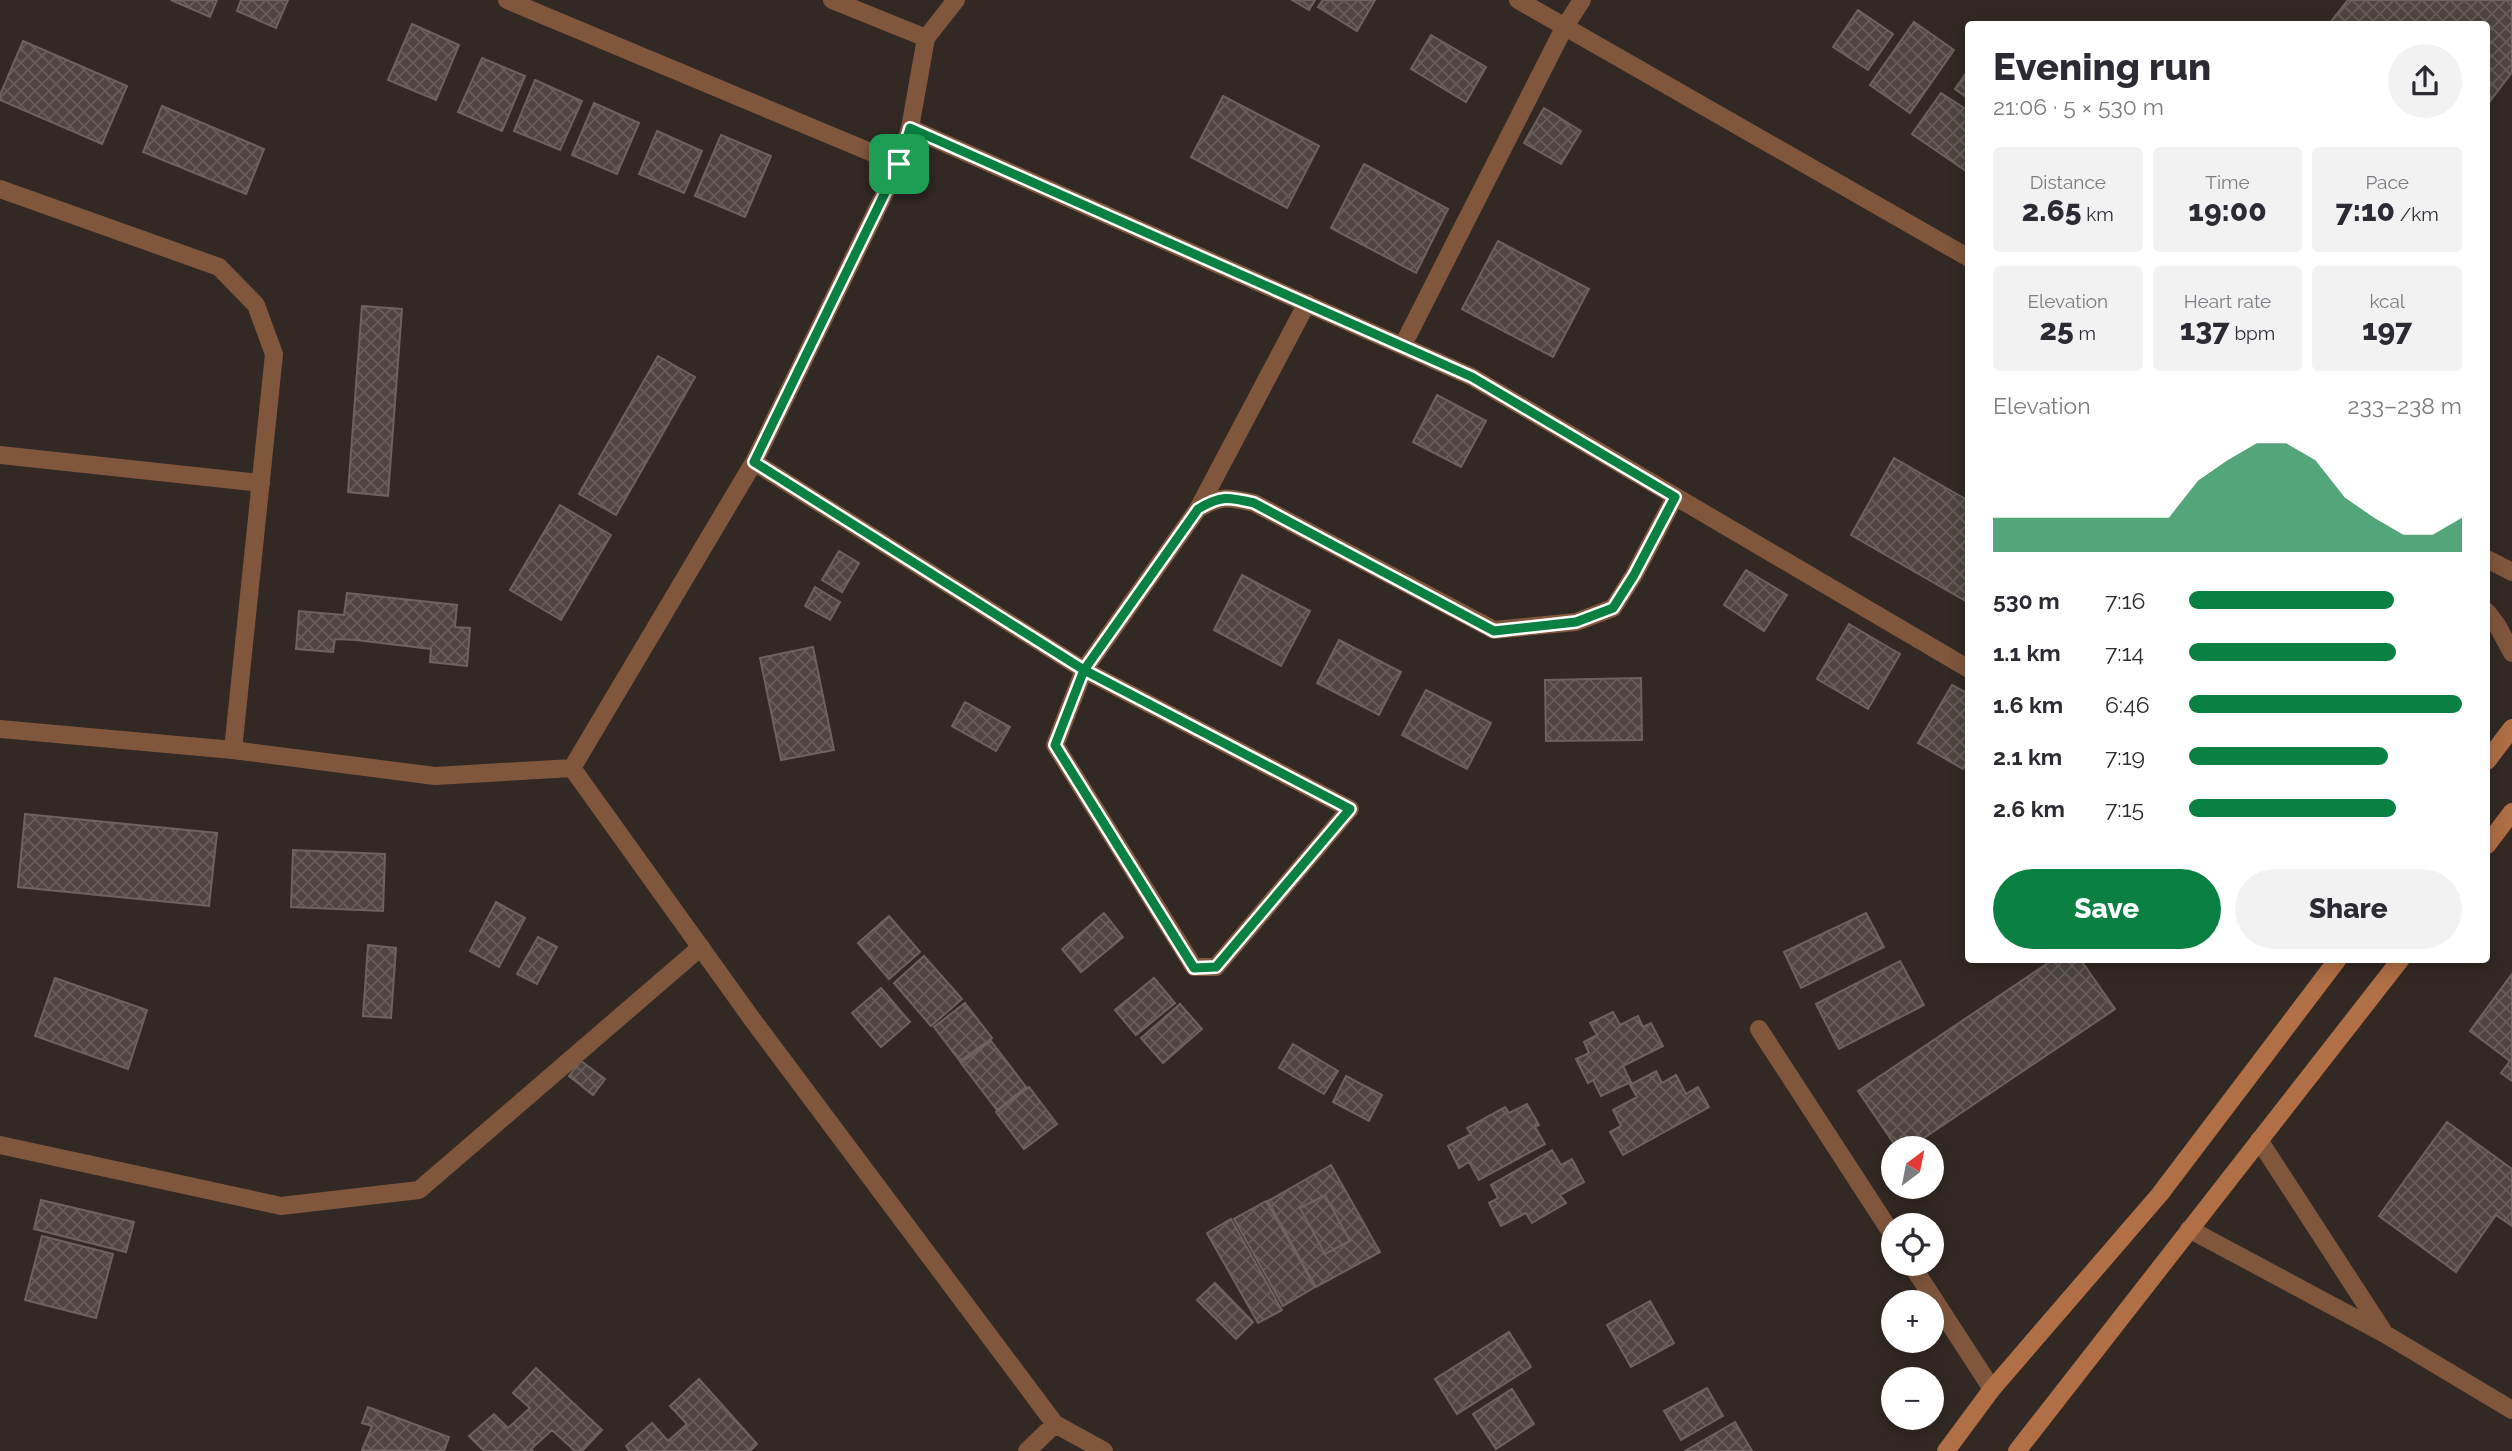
<!DOCTYPE html>
<html lang="en">
<head>
<meta charset="utf-8">
<style>
  body { margin:0; font-family:Raleway,sans-serif; background:#f2f2f3; color:#2b2b33; height:100vh; display:flex; flex-direction:column; font-size:26px; white-space:nowrap }
  * { box-sizing:border-box; margin:0 }
  p { font-size:23px; color:#7c7c81 }
  .icon { flex:none; width:38px; height:38px; fill:none; stroke:currentColor; stroke-width:2; stroke-linecap:round; stroke-linejoin:round }
  .map { position:relative; flex:1; overflow:hidden }
  .panel { position:absolute; left:1965px; top:21px; width:525px; height:942px; display:flex; flex-direction:column; background:#fff; border-radius:7px; box-shadow:0 4px 18px #0003 }
  .panel>* { flex:none }
  .needle { width:46px; rotate:32deg }
  .buttons { position:absolute; left:1881px; top:1136px; display:grid; gap:14px }
  .buttons a { display:grid; place-items:center; width:63px; height:63px; border-radius:50%; background:#fff; box-shadow:0 4px 18px #0003; font-size:35px }
  .pin { position:absolute; display:grid; place-items:center; width:60px; height:60px; color:#fff; margin:-30px; border-radius:14px; box-shadow:0 4px 10px #0006 }
  .round { display:grid; place-items:center; flex:none; width:74px; height:74px; border-radius:37px; background:#f2f2f3 }
  .summary { display:flex; align-items:center; justify-content:space-between; height:119px; padding:0 28px }
  h1 { font-size:38px; font-weight:800; line-height:52px }
  .figures { display:grid; grid-template-columns:repeat(3,1fr); gap:10px; height:119px; padding:7px 28px }
  .figures div { display:grid; align-content:center; border-radius:7px; background:#f2f2f3; text-align:center }
  .figures b { font-size:30px; font-weight:800 }
  .figures small { font-size:19px; font-weight:400 }
  .figures p { font-size:19px }
  .chart { height:196px; padding:14px 28px }
  .chart p { display:flex; justify-content:space-between }
  .chart svg { width:100%; height:126px; margin-top:7px; fill:#0b8043; opacity:.7 }
  .cta { display:flex; gap:14px; margin-top:auto; padding:14px 28px }
  .cta a { flex:1; height:80px; border-radius:42px; background:#0b8043; color:#fff; font-size:28px; font-weight:800; line-height:80px; text-align:center }
  .cta a+a { background:#f2f2f3; color:#2b2b33 }
  ul { padding:0 28px; list-style:none; font-size:23px }
  li { display:grid; grid-template-columns:112px 84px 1fr; align-items:center; height:52px }
  li i { height:18px; border-radius:9px; background:#0b8043 }
  .map>svg:first-child { display:block }
</style>
</head>
<body>
<div class="map">
<svg width="2512" height="1451" viewBox="0 0 2512 1451">
  <defs>
    <pattern id="building-cross-hatch" width="8" height="8" patternUnits="userSpaceOnUse" patternTransform="scale(1.75)"><rect width="8" height="8" fill="#4e4440"/><path d="M0 0l8 8M0 8l8-8" fill="none" stroke="#675e5b"/></pattern>
  </defs>
  <rect width="100%" height="100%" fill="#322824"/>
  <path fill="url(#building-cross-hatch)" stroke="#6d625e" stroke-width="2" d="M171 0H217L210 17Z
    M241 0H288L276 28 237 11Z
    M1292 0H1315L1309 10Z
    M1323 0H1375L1357 31 1318 7Z
    M2348 0H2512V72L2487 105V24H2329Z
    M1858 10 1893 34 1868 70 1833 47Z
    M1914 22 1954 50 1910 113 1870 85Z
    M412 24 459 45 436 100 388 80Z
    M1431 35 1486 67 1466 102 1411 69Z
    M23 41 127 86 102 144 0 100V95Z
    M482 58 525 76 502 131 458 112Z
    M1969 69V99L1955 89Z
    M535 80 582 101 560 150 514 131Z
    M1941 93 1969 111V173L1912 134Z
    M1223 96 1319 146 1287 208 1191 157Z
    M594 103 639 123 617 174 572 155Z
    M162 106 264 149 246 194 143 152Z
    M1544 108 1581 131 1561 164 1524 143Z
    M657 131 702 151 684 193 639 174Z
    M721 135 771 156 745 217 695 196Z
    M1364 164 1448 209 1416 273 1331 228Z
    M1498 241 1589 289 1553 357 1462 309Z
    M362 306 402 309 388 496 348 492Z
    M658 356 695 377 616 515 579 494Z
    M1437 395 1486 421 1461 467 1413 442Z
    M1894 458 1969 501V603L1851 535Z
    M560 505 611 535 561 620 510 590Z
    M839 551 859 563 842 592 822 580Z
    M1746 570 1787 595 1764 631 1724 605Z
    M1242 575 1310 611 1281 666 1214 630Z
    M815 587 840 602 830 620 805 606Z
    M347 593 457 605 455 627 470 628 467 666 430 662 431 649 356 640 335 639 333 652 296 649 299 611 344 615Z
    M1849 624 1900 654 1868 709 1817 679Z
    M1339 640 1401 672 1379 715 1317 683Z
    M813 647 834 750 781 760 760 658Z
    M1641 678 1642 740 1546 741 1545 680Z
    M1952 685 1969 694V759L1963 769 1918 743Z
    M1426 690 1491 723 1467 769 1402 735Z
    M965 702 1010 727 996 751 952 726Z
    M25 814 217 833 209 906 18 887Z
    M293 850 385 854 383 911 291 907Z
    M496 902 525 918 499 967 470 951Z
    M1104 913 1123 937 1081 972 1062 949Z
    M1866 913 1884 947 1801 988 1784 952Z
    M889 916 920 952 889 979 858 943Z
    M538 937 557 947 537 984 517 974Z
    M368 945 396 948 391 1018 363 1016Z
    M924 956 962 999 931 1026 894 983Z
    M2054 959H2080L2115 1009 1909 1148H1897L1858 1091Z
    M1900 961 1924 1005 1839 1049 1816 1004Z
    M2512 974V1081L2501 1073 2510 1061 2470 1031Z
    M55 978 147 1010 128 1069 35 1036Z
    M1154 978 1175 1003 1136 1035 1115 1010Z
    M881 988 910 1022 881 1047 852 1013Z
    M965 1003 992 1038 960 1061 934 1027Z
    M1180 1004 1202 1029 1163 1063 1141 1038Z
    M1613 1012 1620 1025 1638 1016 1643 1027 1651 1023 1663 1046 1623 1066 1631 1082 1601 1096 1593 1080 1588 1083 1576 1059 1589 1053 1584 1042 1597 1035 1590 1023Z
    M991 1041 1026 1087 997 1110 961 1063Z
    M1293 1044 1338 1071 1324 1094 1279 1068Z
    M581 1061 605 1079 593 1095 569 1076Z
    M1656 1071 1662 1083 1676 1075 1686 1094 1698 1087 1709 1107 1623 1155 1610 1132 1621 1126 1613 1110 1637 1097 1630 1085Z
    M1346 1076 1382 1095 1369 1121 1333 1102Z
    M1029 1087 1057 1124 1024 1149 996 1112Z
    M1527 1104 1539 1125 1535 1127 1545 1144 1479 1180 1469 1162 1459 1168 1448 1146 1471 1134 1467 1128 1505 1107 1509 1113Z
    M2447 1122 2512 1169V1226L2496 1215 2456 1272 2379 1216Z
    M1552 1150 1561 1165 1572 1159 1584 1182 1560 1195 1566 1203 1532 1223 1526 1213 1501 1226 1489 1203 1498 1198 1491 1185Z
    M1331 1165 1380 1252 1316 1287 1268 1201Z
    M1325 1195 1350 1241 1325 1254 1300 1208Z
    M41 1200 134 1222 126 1252 34 1229Z
    M1266 1201 1315 1287 1283 1306 1234 1219Z
    M1231 1219 1282 1310 1258 1323 1207 1233Z
    M42 1236 113 1254 96 1318 25 1300Z
    M1215 1283 1253 1322 1236 1339 1197 1300Z
    M1650 1301 1674 1343 1631 1367 1607 1325Z
    M1509 1332 1531 1367 1457 1414 1435 1379Z
    M536 1368 602 1430 582 1451H575L552 1430 531 1449 533 1451H484L469 1436 494 1414 508 1428 530 1408 513 1393Z
    M699 1379 757 1444 750 1451H630L626 1446 652 1423 668 1441 687 1424 670 1406Z
    M1707 1388 1723 1416 1681 1440 1664 1411Z
    M1512 1389 1534 1424 1496 1449 1473 1414Z
    M368 1407 449 1437 444 1451 362 1450 372 1426 362 1423Z
    M1735 1422 1752 1451H1685Z"/>
  <g fill="none" stroke-linecap="round" stroke-linejoin="round">
    <path stroke="#80573d" stroke-width="18" d="M1564 28 1582 0"/>
    <path stroke="#80573d" stroke-width="18" d="M507 0 899 164
      M832 0 926 38
      M1518 0 1969 258
      M910 128 1472 377 1969 669
      M0 189 219 267 256 305 274 354 233 750
      M1403 345 1564 28
      M0 455 261 483
      M754 462 1084 670 1350 809 1216 967H1194L1055 745 1084 670 1198 509 1307 303
      M1198 509C1221 495 1229 497 1254 503L1494 630 1576 622 1613 608 1634 575 1675 497
      M2487 559 2512 572
      M2487 612 2497 625 2512 653
      M0 729 233 750 435 776 572 768 752 1019 1055 1424 1104 1451
      M572 768 754 462 899 164 910 128 926 38 956 0
      M1759 1029 1894 1237
      M2259 1140 2383 1331
      M0 1145 281 1206 419 1190 701 947
      M2189 1229 2385 1334 2512 1410
      M1911 1264 1992 1389
      M1027 1451 1055 1424"/>
    <path stroke="#b06f44" stroke-width="18" d="M2487 761 2512 728
      M2487 845 2512 812
      M1946 1451 1992 1389 2160 1194 2338 959
      M2017 1451 2401 959"/>
  </g>
  <g fill="none" stroke-linecap="round" stroke-linejoin="round">
    <defs>
      <path id="route" d="M899 164 754 462 1084 670 1055 745 1194 968 1216 967 1350 809 1084 670 1198 509C1221 495 1229 497 1254 503L1494 631 1576 622 1613 608 1634 575 1675 497 1472 377 910 128 899 164"/>
    </defs>
    <use href="#route" stroke="#fff" stroke-width="14"/>
    <use href="#route" stroke="#0b8043" stroke-width="9"/>
  </g>
</svg>
<div class="buttons">
<a><svg class="needle" viewBox="-14 -14 28 28"><path d="M0-13l5 13h-10z" fill="#e53935"/><path d="M0 13l5-13h-10z" fill="#7c7c81"/></svg></a>
<a><svg class="icon" aria-label="locate" viewBox="0 0 24 24"><circle cx="12" cy="12" r="6"/><path d="M12 2v4M12 18v4M2 12h4M18 12h4"/></svg></a>
<a>+</a>
<a>−</a>
</div>
<div class="pin" style="left:899px;top:164px;background:#1e9e55"><svg class="icon" aria-label="arrive" viewBox="0 0 24 24"><path d="M6 21V4h12l-3 4 3 4H6"/></svg></div>
<section class="panel">
<div class="summary"><div><h1>Evening run</h1><p>21:06 · 5 × 530 m</p></div><a class="round"><svg class="icon" aria-label="share" viewBox="0 0 24 24"><path d="M12 15V3M7 8l5-5 5 5M5 13v7h14v-7"/></svg></a></div>
<div class="figures">
<div><p>Distance</p><b>2.65<small> km</small></b></div>
<div><p>Time</p><b>19:00</b></div>
<div><p>Pace</p><b>7:10<small> /km</small></b></div>
</div>
<div class="figures">
<div><p>Elevation</p><b>25<small> m</small></b></div>
<div><p>Heart rate</p><b>137<small> bpm</small></b></div>
<div><p>kcal</p><b>197</b></div>
</div>
<div class="chart"><p><span>Elevation</span>233–238 m</p>
<svg viewBox="0 0 160 44" preserveAspectRatio="none"><path d="M0 44V32L10 32L20 32L30 32L40 32L50 32L60 32L70 19L80 12L90 6L100 6L110 12L120 25L130 32L140 38L150 38L160 32V44z"/></svg>
</div>
<ul>
<li><b>530 m</b>7:16<i style="width:75%"></i></li>
<li><b>1.1 km</b>7:14<i style="width:76%"></i></li>
<li><b>1.6 km</b>6:46<i style="width:100%"></i></li>
<li><b>2.1 km</b>7:19<i style="width:73%"></i></li>
<li><b>2.6 km</b>7:15<i style="width:76%"></i></li>
</ul>
<div class="cta"><a>Save</a><a>Share</a></div>
</section>
</div>
</body>
</html>
